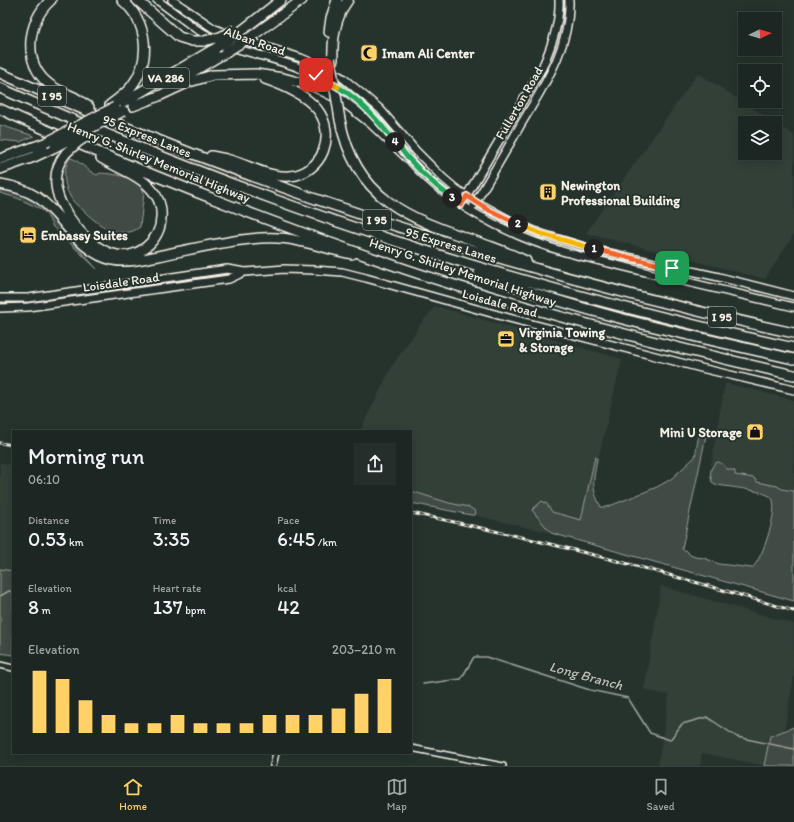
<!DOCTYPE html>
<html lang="en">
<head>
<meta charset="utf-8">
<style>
  body { margin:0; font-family:Itim,sans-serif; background:#252e2a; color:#f1f3f6; height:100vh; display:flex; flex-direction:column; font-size:15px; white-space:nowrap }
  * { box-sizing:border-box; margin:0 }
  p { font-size:13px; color:#a0a5a5 }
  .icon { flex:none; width:22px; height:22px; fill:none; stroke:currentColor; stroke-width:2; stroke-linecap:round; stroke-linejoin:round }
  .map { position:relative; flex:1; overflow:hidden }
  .sheet { position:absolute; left:12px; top:430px; width:400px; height:324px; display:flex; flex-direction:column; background:#1c2622; border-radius:0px; box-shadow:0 2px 10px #0003,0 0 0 1px #3a4340 }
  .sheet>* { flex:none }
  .needle { width:26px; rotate:85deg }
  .buttons { position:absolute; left:738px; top:12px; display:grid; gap:8px }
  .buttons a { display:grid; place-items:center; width:44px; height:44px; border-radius:0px; background:#1c2622; box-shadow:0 2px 10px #0003,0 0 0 1px #3a4340; font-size:20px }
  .pin { position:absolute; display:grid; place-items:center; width:34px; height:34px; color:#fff; margin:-17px; border-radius:8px; box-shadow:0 2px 6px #0006 }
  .km { position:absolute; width:20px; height:20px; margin:-10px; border-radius:50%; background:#222; color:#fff; font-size:11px; line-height:20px; text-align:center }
  .round { display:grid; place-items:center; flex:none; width:42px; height:42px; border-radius:0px; background:#252e2a }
  .headline { display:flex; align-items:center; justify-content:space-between; height:68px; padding:0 16px }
  h1 { font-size:22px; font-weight:600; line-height:30px }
  .stats { display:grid; grid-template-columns:repeat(3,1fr); gap:6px; height:68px; padding:4px 16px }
  .stats div { display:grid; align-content:center }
  .stats b { font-size:20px; font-weight:600 }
  .stats small { font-size:11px; font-weight:400 }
  .stats p { font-size:11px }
  .chart { height:112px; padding:8px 16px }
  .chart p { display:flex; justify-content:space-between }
  .chart svg { width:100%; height:72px; margin-top:4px; stroke:#ffd166; stroke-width:6 }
  .tabs { display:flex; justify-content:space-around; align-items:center; height:56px; border-top:1px solid #3a4340; background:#1c2622; font-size:11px; color:#a0a5a5 }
  .tabs a { display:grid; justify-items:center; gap:2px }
  .tabs .on { color:#ffd166 }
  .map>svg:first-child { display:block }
</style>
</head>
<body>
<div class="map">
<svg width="794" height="766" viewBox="0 0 794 766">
  <rect width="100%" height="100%" fill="#26332d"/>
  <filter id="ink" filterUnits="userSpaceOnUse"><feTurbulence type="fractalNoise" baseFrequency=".025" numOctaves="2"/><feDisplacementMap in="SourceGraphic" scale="8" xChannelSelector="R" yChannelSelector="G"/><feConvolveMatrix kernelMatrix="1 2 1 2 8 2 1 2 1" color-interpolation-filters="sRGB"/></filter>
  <g filter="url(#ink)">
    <path fill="#333f39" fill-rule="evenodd" d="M698 73 794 135V234L765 279 586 233ZM745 123H775V153H745Z
      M435 306 622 359 579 539 411 501V431H360L392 366 420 325Z
      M725 383 794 400V490L776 487 711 465Z
      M0 463 13 465V649L0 647Z
      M661 586 794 624V675L778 766H766L702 753 700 766H658L669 695 644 690Z"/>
    <path fill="#414b45" stroke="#9a9e96" d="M0 125 34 136 20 142 0 140Z
      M70 158C78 159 87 171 97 175L100 173C114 174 137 176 144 192L140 227C120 242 97 224 83 210 80 207 76 205 73 201 64 188 61 172 70 158Z
      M0 189 18 193 41 205 74 244 97 269 53 227 47 215 41 209 17 198 0 193Z
      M707 431 682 549 687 551 690 555 695 557 704 558 719 564 752 568C755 565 757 562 759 558 765 548 780 505 771 497 762 490 730 487 717 485L712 482C710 474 709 466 718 462L723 464 727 469 735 471V475L754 478 757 482 777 486 782 489 794 491V601L551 533 532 510 542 501 547 504 552 512 581 520 595 457 597 458C594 481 590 486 601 507H607L657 487 671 479 695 457 699 434Z
      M411 491 449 503 469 507 476 512 475 515H471L411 503Z
      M0 569 13 571V655L0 653Z
      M794 727V766H764L770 736Z"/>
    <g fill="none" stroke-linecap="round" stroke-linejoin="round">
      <path stroke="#9fa39b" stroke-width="1.5" d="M0 596 9 591 13 592
        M423 684 461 679 474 657H486L590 690 628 698 650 733 670 740 682 724 707 717 737 737 794 749"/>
      <defs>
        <path id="street" d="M0 665 13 668
          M411 748 503 766
          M273 766 276 753"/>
        <path id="secondary" d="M157 0 196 29 214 39
          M172 0 213 28 230 35
          M241 39 301 58 322 67 343 78 380 109 416 151 443 178 456 189 476 202 511 221 542 234 591 249 719 277 794 296
          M231 47C268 58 313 68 345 91 362 104 378 121 392 138
          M405 154C442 202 507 235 565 252 594 260 623 266 653 274 700 285 747 296 794 307
          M464 200 542 68C551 47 560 24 559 0
          M474 205C489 179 505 153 520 126 543 87 571 47 569 0
          M0 298H28L227 269 245 272 285 269 314 270 342 272 366 278 509 318 701 368 794 390
          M0 308 28 307 229 279 244 272"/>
        <path id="highway" d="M51 0C27 21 22 63 49 84 56 90 65 93 74 97 79 100 84 104 89 107
          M137 0 179 37 192 41H204
          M240 32 281 0
          M329 32 331 18 337 0
          M252 36 302 0
          M333 60C332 38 335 18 348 0
          M0 73C254 188 521 274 794 333
          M170 85 226 52
          M0 88C137 149 277 204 420 249 543 288 668 320 794 348
          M110 105C117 100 125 94 131 87 152 60 148 22 122 0
          M133 106 159 96 189 82 213 75 256 74 283 78 313 86 343 101 371 123 407 157
          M115 107 216 48
          M0 109C75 144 152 175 229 205 307 235 385 264 464 288 572 322 683 350 794 375
          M340 120C357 207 419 221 492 247 503 251 515 256 526 261
          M66 153C53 169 53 185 61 203 75 232 113 274 146 247 155 240 161 229 161 218 162 208 159 198 152 190 140 175 117 168 101 158
          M211 156C216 157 221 158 226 159 247 164 268 178 290 176 323 173 337 134 317 109 305 95 283 85 265 79
          M0 159 45 143
          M0 169 34 157 55 147
          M0 184C13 186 26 190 37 197 64 215 78 253 113 260 128 263 143 259 158 256 188 250 219 242 250 239 266 237 283 237 299 241 317 244 333 251 352 254
          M479 273C580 313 688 335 794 359"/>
      </defs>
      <use href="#street" stroke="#f4f1e8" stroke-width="8"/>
      <use href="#secondary" stroke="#f4f1e8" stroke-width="10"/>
      <use href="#highway" stroke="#f4f1e8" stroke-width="12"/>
      <use href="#street" stroke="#26332d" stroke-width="5"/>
      <use href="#secondary" stroke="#26332d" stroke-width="7"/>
      <use href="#highway" stroke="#26332d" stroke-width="9"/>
      <defs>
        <path id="rail" d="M0 443 13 445
          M411 513C540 539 668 573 794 611"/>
      </defs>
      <use href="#rail" stroke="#f4f1e8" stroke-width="3"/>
      <use href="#rail" stroke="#26332d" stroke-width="1.5" stroke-dasharray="4.5" stroke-linecap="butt"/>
      <defs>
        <path id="highway-bridge" d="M204 41 220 37 235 30
          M216 48 236 35
          M226 52 252 36
          M330 58 340 120
          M45 143 115 107
          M55 147 123 111
          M66 153 78 142 87 136"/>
      </defs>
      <use href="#highway-bridge" stroke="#f4f1e8" stroke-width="12" stroke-linecap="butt"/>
      <use href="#highway-bridge" stroke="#26332d" stroke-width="9"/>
    </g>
  </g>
  <g fill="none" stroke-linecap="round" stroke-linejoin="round" filter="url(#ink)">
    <defs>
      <path id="split-1" d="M594 249 672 268"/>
      <path id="split-2" d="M518 224 542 234 594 249"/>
      <path id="split-3" d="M452 198 461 205 467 196 489 210 518 224"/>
      <path id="split-4" d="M395 142C411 163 430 182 452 198"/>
      <path id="split-5" d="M338 87C360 99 379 122 395 142"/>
      <path id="split-6" d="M316 75 338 87"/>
    </defs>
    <use href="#split-1" stroke="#fff" stroke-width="8"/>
    <use href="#split-2" stroke="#fff" stroke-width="8"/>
    <use href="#split-3" stroke="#fff" stroke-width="8"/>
    <use href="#split-4" stroke="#fff" stroke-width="8"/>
    <use href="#split-5" stroke="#fff" stroke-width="8"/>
    <use href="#split-6" stroke="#fff" stroke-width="8"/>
    <use href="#split-1" stroke="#f0652b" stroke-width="5"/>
    <use href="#split-2" stroke="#f5b400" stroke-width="5"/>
    <use href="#split-3" stroke="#f0652b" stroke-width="5"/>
    <use href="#split-4" stroke="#22a559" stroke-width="5"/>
    <use href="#split-5" stroke="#22a559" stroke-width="5"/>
    <use href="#split-6" stroke="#f5b400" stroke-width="5"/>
  </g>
  <defs>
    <symbol id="mosque-square" viewBox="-11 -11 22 22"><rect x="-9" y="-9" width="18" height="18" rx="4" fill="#ffd166" stroke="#26332d"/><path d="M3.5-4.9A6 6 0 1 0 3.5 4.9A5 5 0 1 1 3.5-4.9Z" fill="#111"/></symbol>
    <symbol id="building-square" viewBox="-11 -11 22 22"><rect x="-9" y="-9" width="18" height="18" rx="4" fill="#ffd166" stroke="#26332d"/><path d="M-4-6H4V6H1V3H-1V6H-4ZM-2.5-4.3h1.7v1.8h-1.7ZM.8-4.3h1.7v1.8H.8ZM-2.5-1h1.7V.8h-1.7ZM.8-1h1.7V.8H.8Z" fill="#111"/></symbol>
    <symbol id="hotel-square" viewBox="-11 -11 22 22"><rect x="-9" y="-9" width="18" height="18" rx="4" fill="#ffd166" stroke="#26332d"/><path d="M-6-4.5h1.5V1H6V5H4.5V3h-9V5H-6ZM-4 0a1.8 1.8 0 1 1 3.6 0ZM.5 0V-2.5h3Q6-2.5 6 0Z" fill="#111"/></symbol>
    <symbol id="office-square" viewBox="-11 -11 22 22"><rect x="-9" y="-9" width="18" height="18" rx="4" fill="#ffd166" stroke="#26332d"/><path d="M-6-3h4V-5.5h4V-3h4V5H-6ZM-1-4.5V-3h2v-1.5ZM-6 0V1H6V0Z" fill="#111"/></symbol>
    <symbol id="shop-square" viewBox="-11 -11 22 22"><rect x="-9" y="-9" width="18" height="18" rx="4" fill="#ffd166" stroke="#26332d"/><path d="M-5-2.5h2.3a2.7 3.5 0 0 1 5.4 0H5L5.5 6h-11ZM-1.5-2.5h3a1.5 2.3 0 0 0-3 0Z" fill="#111"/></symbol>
  </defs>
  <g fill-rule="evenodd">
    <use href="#mosque-square" x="359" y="43" width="20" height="20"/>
    <use href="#building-square" x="538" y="182" width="20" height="20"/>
    <use href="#hotel-square" x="18" y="225" width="20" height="20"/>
    <use href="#office-square" x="496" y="329" width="20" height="20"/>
    <use href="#shop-square" x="745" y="422" width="20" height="20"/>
  </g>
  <g text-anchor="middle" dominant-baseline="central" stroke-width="4" stroke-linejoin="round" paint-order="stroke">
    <g fill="#26332d" stroke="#b6b8b0" stroke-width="1">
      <rect x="143" y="68" width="46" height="20" rx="3"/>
      <rect x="38" y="86" width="28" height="20" rx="3"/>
      <rect x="363" y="210" width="28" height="20" rx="3"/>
      <rect x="708" y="307" width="28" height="20" rx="3"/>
    </g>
    <g font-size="12" font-weight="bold" fill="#f4f1e8">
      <text x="166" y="78">VA 286</text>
      <text x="52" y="96">I 95</text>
      <text x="377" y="220">I 95</text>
      <text x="722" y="317">I 95</text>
    </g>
    <g font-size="13" fill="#f4f1e8" stroke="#26332d">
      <text transform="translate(255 41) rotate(19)">Alban Road</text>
      <text transform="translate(519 103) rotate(-60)">Fullerton Road</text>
      <text transform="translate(147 136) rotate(22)">95 Express Lanes</text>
      <text transform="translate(159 162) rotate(22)">Henry G. Shirley Memorial Highway</text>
      <text transform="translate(451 245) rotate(17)">95 Express Lanes</text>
      <text transform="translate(463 272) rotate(18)">Henry G. Shirley Memorial Highway</text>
      <text transform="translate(121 282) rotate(-8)">Loisdale Road</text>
      <text transform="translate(500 303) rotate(15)">Loisdale Road</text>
    </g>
    <g font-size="13" font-weight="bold" fill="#f4f1e8" stroke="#26332d" text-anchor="start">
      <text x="382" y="53">Imam Ali Center</text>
      <text x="561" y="185">Newington<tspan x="561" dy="15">Professional Building</tspan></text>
      <text x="41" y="235">Embassy Suites</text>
      <text x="519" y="332">Virginia Towing<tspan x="519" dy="15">&amp; Storage</tspan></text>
      <text x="742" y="432" text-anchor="end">Mini U Storage</text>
    </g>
    <g font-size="14" font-style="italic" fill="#bcbdb5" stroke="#26332d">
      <text transform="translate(586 676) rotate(15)">Long Branch</text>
    </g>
  </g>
</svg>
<div class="buttons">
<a><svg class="needle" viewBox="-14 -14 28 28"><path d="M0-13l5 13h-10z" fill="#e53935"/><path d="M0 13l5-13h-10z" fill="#a0a5a5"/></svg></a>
<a><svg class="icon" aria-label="locate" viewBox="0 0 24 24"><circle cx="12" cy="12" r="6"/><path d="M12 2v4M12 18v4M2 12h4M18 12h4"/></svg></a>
<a><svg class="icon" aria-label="layers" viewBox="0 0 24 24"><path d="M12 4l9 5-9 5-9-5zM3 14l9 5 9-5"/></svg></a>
</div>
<div class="pin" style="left:672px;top:268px;background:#1e9e55"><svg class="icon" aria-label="arrive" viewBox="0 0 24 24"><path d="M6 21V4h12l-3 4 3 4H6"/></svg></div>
<div class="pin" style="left:316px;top:75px;background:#d93025"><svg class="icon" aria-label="check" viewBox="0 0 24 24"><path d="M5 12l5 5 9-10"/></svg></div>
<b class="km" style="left:594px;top:249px">1</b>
<b class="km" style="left:518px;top:224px">2</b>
<b class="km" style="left:452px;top:198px">3</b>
<b class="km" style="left:395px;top:142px">4</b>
<section class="sheet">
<div class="headline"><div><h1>Morning run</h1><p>06:10</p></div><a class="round"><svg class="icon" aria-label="share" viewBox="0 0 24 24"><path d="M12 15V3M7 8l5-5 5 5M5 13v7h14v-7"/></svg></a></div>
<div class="stats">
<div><p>Distance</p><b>0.53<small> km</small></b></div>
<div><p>Time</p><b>3:35</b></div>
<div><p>Pace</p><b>6:45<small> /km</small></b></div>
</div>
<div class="stats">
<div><p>Elevation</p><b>8<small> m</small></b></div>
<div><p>Heart rate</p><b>137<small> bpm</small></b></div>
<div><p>kcal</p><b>42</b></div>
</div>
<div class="chart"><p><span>Elevation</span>203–210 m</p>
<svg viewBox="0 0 160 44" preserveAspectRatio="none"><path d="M5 44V6M15 44V11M25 44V24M35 44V33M45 44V38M55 44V38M65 44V33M75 44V38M85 44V38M95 44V38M105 44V33M115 44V33M125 44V33M135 44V29M145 44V20M155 44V11"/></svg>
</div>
</section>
</div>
<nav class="tabs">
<a class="on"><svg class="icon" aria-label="home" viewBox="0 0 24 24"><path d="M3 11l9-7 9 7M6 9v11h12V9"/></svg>Home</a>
<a><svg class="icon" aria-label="map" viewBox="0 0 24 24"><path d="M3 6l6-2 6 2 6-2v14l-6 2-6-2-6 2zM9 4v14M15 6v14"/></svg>Map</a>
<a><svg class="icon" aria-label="saved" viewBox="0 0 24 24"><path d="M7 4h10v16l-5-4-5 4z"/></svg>Saved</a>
</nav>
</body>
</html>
